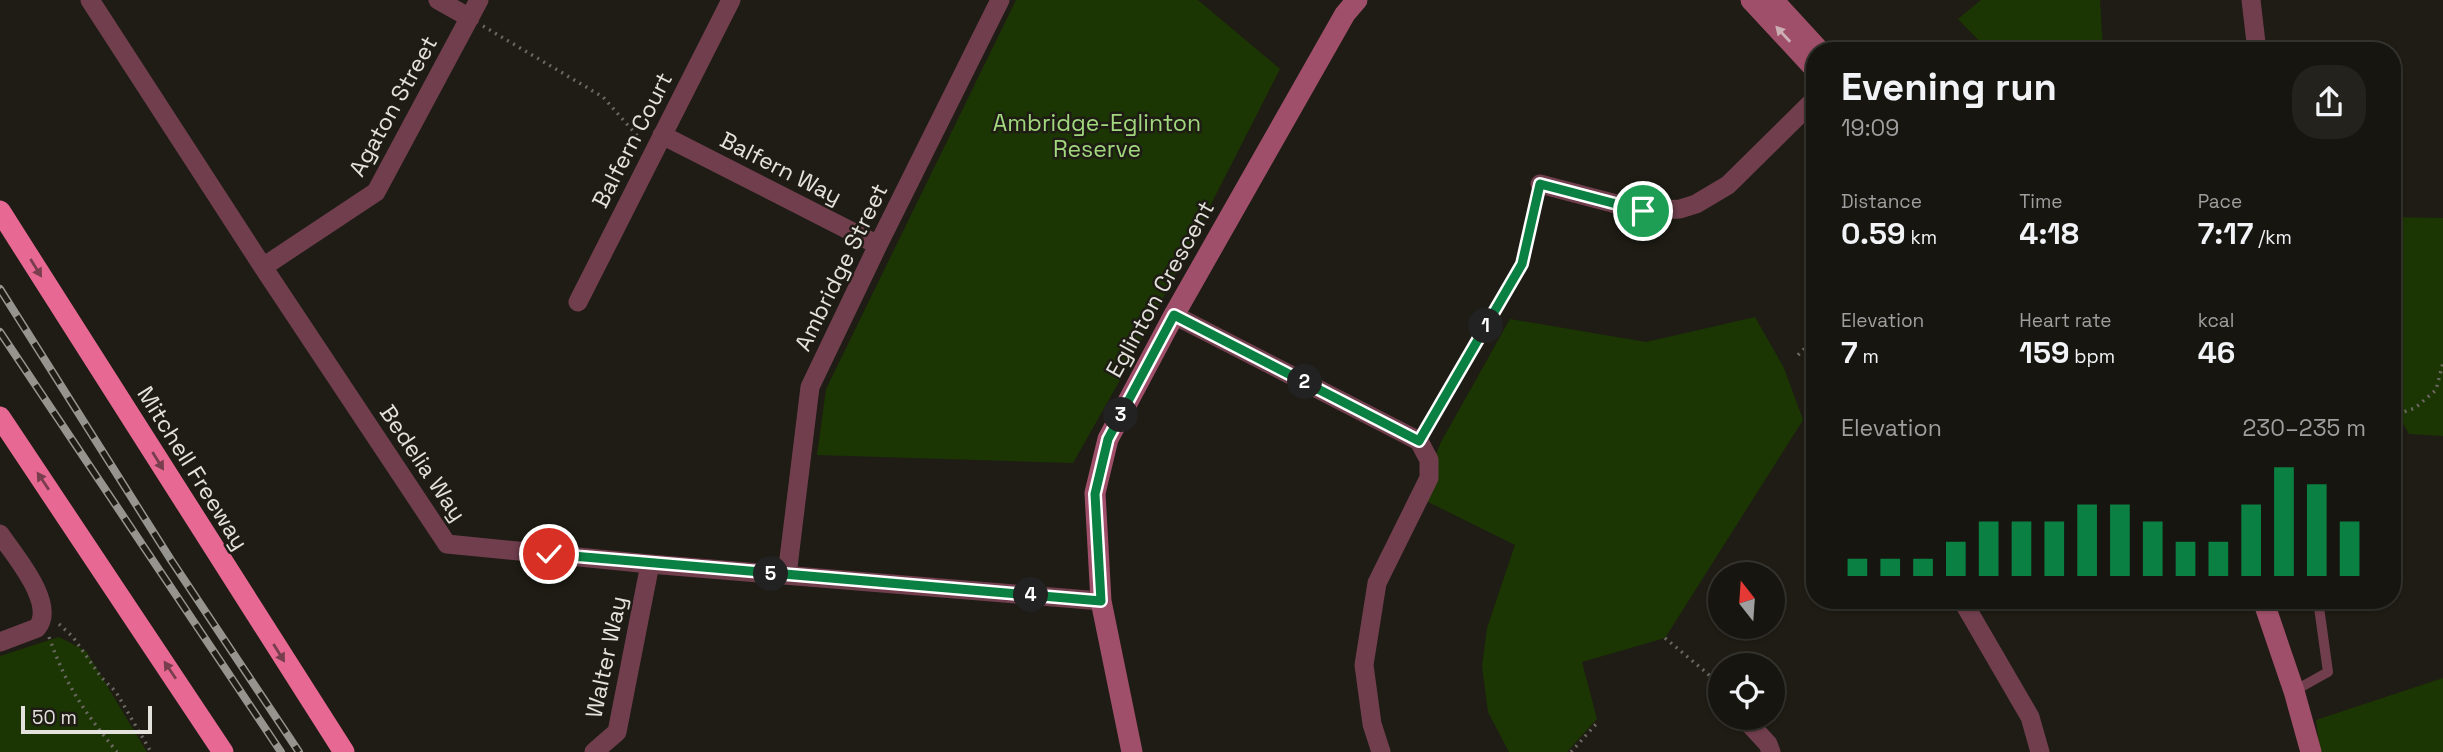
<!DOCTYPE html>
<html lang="en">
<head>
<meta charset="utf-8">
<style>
  body { margin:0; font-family:"Space Grotesk",sans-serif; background:#23221d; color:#f1f3f6; height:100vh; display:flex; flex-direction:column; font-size:26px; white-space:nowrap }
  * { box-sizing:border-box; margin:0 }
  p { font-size:23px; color:#9e9f9e }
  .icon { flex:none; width:38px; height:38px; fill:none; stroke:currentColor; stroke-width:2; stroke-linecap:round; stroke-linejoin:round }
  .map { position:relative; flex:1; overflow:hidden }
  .drawer { position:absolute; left:1806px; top:42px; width:595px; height:567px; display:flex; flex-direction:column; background:#16150f; border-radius:28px; box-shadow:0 2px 5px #0004,0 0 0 2px #35342f }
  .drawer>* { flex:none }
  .needle { width:46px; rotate:343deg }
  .fabs { position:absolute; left:1708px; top:562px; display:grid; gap:14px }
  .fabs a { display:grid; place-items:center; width:77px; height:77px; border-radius:50%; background:#16150f; box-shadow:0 2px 5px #0004,0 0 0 2px #35342f; font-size:35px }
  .scale { position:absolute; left:21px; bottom:18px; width:131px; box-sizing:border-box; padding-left:7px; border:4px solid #e4e2dd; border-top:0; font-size:19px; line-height:24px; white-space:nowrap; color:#e4e2dd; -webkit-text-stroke:5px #1e1c14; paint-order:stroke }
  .pin { position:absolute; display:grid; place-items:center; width:60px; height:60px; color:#fff; margin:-30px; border:4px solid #fff; border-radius:50%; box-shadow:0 2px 7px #0007 }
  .km { position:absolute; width:35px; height:35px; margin:-18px; border-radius:50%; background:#222; color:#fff; font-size:19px; line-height:35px; text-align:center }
  .round { display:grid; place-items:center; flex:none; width:74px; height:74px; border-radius:28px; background:#23221d }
  .overview { display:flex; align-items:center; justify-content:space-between; height:119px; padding:0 35px }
  h1 { font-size:38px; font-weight:700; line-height:52px }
  .figures { display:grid; grid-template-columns:repeat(3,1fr); gap:10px; height:119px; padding:7px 35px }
  .figures div { display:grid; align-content:center }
  .figures b { font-size:30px; font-weight:700 }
  .figures small { font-size:19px; font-weight:400 }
  .figures p { font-size:19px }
  .chart { height:196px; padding:14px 35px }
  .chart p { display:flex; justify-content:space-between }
  .chart svg { width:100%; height:126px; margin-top:7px; stroke:#0b8043; stroke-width:6 }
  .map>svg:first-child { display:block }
</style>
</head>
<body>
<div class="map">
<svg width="2443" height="752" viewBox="0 0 2443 752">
  <rect width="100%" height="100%" fill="#1e1c14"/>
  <path fill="#1c3603" d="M1016 0H1198L1280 69 1132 359 1073 463 817 455 826 389Z
    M1981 0H2100L2103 51H1989L1958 19Z
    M2392 217 2443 218V436L2409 434 2392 404Z
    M1755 317 1784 368 1803 420 1665 638 1582 662 1597 719 1567 752H1509L1488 712 1482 666 1487 628 1515 545 1418 497 1441 442 1510 319 1646 342Z
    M59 637 86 651 147 752H0V656Z
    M2443 678V752H2320L2316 720Z"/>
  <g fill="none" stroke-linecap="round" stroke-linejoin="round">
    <path stroke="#6a6861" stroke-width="3.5" stroke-dasharray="2 5" stroke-linecap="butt" d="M483 26 603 97 640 139
      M1798 355 1815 338
      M2398 414 2415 408 2436 390 2443 363
      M1427 427 1522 264 1537 199
      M59 624 73 637 101 677 116 692 151 752
      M49 637C67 688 84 711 117 752
      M1665 638 1708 674 1720 691
      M1571 752 1598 722"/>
    <path stroke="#713e4e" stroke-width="10" d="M2294 691 2328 672 2318 600"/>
    <path stroke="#713e4e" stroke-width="19" d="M90 0 263 267 447 544 650 564 1101 601
      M438 0 470 18
      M2251 0 2257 51
      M662 135 878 245
      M1540 184 1643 211 1680 209 1696 204 1728 185 1815 99
      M263 267 376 192 479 0
      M578 302 731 0
      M1174 315 1419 441 1429 460V478L1377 583 1364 665 1372 724 1381 752
      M0 534C14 555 57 604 37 628L0 642
      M787 575 810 387 878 245 1000 0
      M1962 600 2030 717 2040 752
      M1744 718 1768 744 1771 752
      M594 752 617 732 650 564"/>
    <path stroke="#a04f6a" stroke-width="21" d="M1751 0 1815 69
      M1773 0 1820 51
      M2263 600 2294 691 2311 752
      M1132 752 1101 601 1095 493 1108 439 1174 315 1345 14 1357 0"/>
    <path stroke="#e76893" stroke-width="21" d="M0 211 344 752
      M0 417 223 752"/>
    <defs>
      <path id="rail" d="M0 289 171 560 299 752
        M0 332 281 752"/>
    </defs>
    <use href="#rail" stroke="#96948e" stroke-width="8"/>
    <use href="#rail" stroke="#1e1c14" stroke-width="5" stroke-dasharray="16" stroke-linecap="butt"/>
  </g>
  <defs><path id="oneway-solid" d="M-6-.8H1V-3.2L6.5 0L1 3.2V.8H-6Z" transform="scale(1.75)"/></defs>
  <use fill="#ccafb5" href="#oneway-solid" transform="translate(1783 34) rotate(-133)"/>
  <g fill="#783e4d">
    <use href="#oneway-solid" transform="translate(36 268) rotate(58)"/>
    <use href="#oneway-solid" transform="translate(158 461) rotate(58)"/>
    <use href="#oneway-solid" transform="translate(43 481) rotate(-124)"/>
    <use href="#oneway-solid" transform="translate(279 653) rotate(58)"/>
    <use href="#oneway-solid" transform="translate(170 670) rotate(-124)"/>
  </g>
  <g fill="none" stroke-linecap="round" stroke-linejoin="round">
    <defs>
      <path id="route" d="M549 554 1101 601 1095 494 1108 439 1174 315 1419 441 1522 264 1540 184 1643 211"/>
    </defs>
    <use href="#route" stroke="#fff" stroke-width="14"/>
    <use href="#route" stroke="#0b8043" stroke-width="9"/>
  </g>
  <g text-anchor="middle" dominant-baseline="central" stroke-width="5" stroke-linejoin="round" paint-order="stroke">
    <g font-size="23" fill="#e4e2dd" stroke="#1e1c14">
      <text transform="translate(393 106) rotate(-61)">Agaton Street</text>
      <text transform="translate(632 140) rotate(-63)">Balfern Court</text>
      <text transform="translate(781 168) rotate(27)">Balfern Way</text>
      <text transform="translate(841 267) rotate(-64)">Ambridge Street</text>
      <text transform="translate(1160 289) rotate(-61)">Eglinton Crescent</text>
      <text transform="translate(423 463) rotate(56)">Bedelia Way</text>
      <text transform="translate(193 468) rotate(58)">Mitchell Freeway</text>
      <text transform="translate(606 657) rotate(-78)">Walter Way</text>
    </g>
    <g font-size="23" fill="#a2d87d" stroke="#1e1c14">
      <text x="1097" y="123">Ambridge-Eglinton<tspan x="1097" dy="26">Reserve</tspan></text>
    </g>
  </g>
</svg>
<div class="fabs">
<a><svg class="needle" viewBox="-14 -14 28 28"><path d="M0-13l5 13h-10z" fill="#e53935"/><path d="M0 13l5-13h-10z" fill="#9e9f9e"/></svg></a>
<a><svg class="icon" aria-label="locate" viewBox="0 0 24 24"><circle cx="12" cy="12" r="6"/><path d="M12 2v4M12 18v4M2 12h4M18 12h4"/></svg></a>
</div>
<div class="scale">50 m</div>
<div class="pin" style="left:1643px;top:211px;background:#1e9e55"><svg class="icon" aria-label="arrive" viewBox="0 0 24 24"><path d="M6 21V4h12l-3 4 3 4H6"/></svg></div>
<div class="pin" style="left:549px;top:554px;background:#d93025"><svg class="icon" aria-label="check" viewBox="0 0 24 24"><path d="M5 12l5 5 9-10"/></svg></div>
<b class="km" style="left:1486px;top:326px">1</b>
<b class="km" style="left:1305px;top:382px">2</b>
<b class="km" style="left:1121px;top:415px">3</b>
<b class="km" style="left:1031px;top:595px">4</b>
<b class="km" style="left:771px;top:574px">5</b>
<section class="drawer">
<div class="overview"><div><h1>Evening run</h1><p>19:09</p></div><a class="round"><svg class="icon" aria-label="share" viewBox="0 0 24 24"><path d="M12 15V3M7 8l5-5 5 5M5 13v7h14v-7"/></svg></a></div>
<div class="figures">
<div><p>Distance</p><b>0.59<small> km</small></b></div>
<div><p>Time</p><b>4:18</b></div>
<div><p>Pace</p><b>7:17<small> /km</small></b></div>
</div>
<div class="figures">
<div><p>Elevation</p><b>7<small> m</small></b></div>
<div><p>Heart rate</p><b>159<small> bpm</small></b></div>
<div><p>kcal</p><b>46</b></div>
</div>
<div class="chart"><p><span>Elevation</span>230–235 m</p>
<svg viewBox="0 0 160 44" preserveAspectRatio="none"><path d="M5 44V38M15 44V38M25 44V38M35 44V32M45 44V25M55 44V25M65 44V25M75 44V19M85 44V19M95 44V25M105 44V32M115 44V32M125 44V19M135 44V6M145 44V12M155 44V25"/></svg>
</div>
</section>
</div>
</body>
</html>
